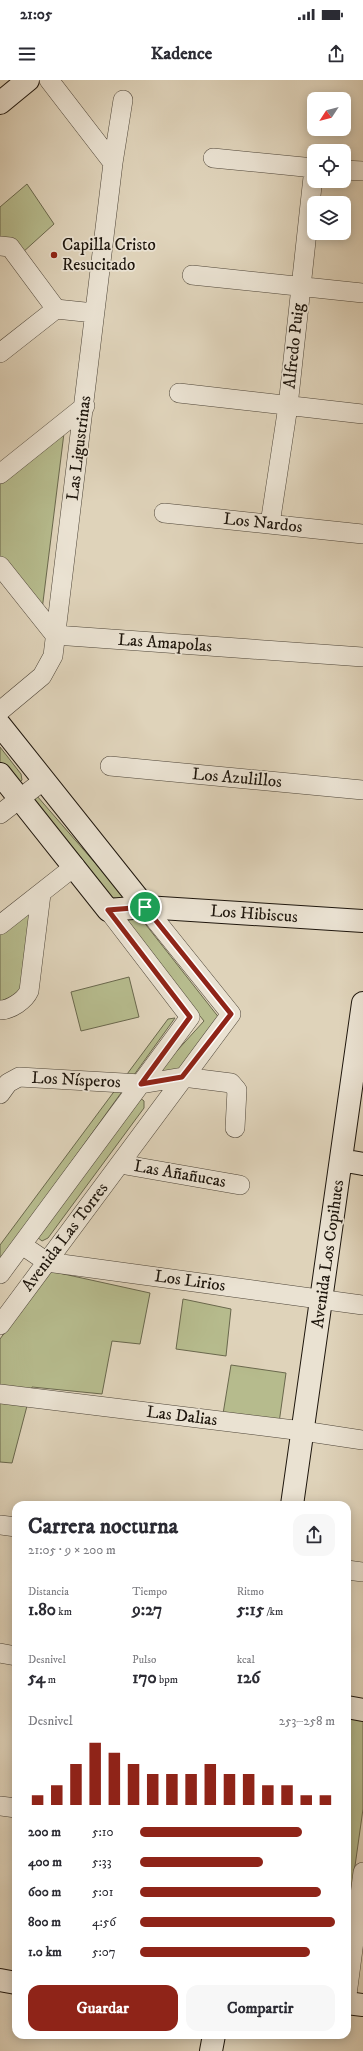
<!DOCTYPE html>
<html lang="es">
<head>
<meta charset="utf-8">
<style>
  body { margin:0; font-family:"IM FELL DW Pica",serif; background:#f7f7f7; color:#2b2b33; height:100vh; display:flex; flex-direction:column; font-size:15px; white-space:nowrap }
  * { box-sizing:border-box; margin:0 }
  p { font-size:13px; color:#7c7c81 }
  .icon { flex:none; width:22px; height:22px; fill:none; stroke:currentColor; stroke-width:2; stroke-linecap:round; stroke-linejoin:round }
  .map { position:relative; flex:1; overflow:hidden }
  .details { position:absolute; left:12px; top:1421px; width:339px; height:538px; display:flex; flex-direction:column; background:#fff; border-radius:12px; box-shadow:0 2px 10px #0003 }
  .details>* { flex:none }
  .needle { width:26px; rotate:234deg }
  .buttons { position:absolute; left:307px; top:12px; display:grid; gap:8px }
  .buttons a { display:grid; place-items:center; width:44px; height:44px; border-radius:8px; background:#fff; box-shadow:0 2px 10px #0003; font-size:20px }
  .pin { position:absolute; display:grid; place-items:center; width:34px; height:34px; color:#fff; margin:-17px; border:2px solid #fff; border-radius:50%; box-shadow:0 1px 4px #0007 }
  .round { display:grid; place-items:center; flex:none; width:42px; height:42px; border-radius:12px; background:#f7f7f7 }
  .head { display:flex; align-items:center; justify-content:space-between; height:68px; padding:0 16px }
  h1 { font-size:22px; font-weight:800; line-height:30px }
  .metrics { display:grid; grid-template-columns:repeat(3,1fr); gap:6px; height:68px; padding:4px 16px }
  .metrics div { display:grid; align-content:center }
  .metrics b { font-size:17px; font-weight:800 }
  .metrics small { font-size:11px; font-weight:400 }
  .metrics p { font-size:11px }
  .chart { height:112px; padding:8px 16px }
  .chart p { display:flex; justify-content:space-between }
  .chart svg { width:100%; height:72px; margin-top:4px; stroke:#8f2418; stroke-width:6 }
  .cta { display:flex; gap:8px; margin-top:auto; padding:8px 16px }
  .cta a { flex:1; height:46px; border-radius:12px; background:#8f2418; color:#fff; font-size:16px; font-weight:800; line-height:46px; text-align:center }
  .cta a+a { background:#f7f7f7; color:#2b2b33 }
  ul { padding:0 16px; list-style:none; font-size:13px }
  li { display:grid; grid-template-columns:64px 48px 1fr; align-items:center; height:30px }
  li i { height:10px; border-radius:5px; background:#8f2418 }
  .status { display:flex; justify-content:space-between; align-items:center; height:28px; padding:0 20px; background:#fff; direction:ltr }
  .status svg { height:11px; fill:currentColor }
  header { display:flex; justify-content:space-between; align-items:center; height:52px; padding:0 16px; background:#fff; font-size:18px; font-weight:800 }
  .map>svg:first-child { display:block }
</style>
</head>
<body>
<div class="status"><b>21:05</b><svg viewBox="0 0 49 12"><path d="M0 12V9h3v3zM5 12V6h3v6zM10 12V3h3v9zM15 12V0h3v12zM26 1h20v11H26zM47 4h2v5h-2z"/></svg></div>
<header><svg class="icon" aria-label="menu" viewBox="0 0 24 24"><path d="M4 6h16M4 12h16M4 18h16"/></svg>Kadence<svg class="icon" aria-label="share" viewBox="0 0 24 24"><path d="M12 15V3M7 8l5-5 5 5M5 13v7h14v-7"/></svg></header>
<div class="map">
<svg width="363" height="1971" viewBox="0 0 363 1971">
  <rect width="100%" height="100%" fill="#dfd3ba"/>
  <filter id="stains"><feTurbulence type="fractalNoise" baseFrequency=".005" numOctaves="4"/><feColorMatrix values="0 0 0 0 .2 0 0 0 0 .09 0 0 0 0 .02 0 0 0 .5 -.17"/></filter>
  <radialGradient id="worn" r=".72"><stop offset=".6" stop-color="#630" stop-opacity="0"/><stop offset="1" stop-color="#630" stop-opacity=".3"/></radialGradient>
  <path fill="#b6bb8d" stroke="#6a684d" d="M27 104 54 144 22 173 0 158V127Z
    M64 353 42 530 0 480V404Z
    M0 667 21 694 22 700 17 705 0 689Z
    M37 716 128 821 110 817 30 725Z
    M32 829 22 911 0 922V852Z
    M118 834 139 836 220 939 174 995H155L204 941Z
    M129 897 139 937 81 951 71 912Z
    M175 938 0 1181V1165L168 939Z
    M139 1017 144 1021V1028L48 1158 42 1161 37 1157Z
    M50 1191 150 1213 140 1264 112 1261 102 1314 32 1307 12 1383 0 1382V1259Z
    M183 1219 231 1229 226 1276 176 1269Z
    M231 1285 286 1293 279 1343 223 1334Z
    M347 1634 363 1636V1729L347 1843Z"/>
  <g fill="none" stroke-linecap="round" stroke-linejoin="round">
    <defs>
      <path id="street" d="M213 78 314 88
        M113 83 123 20
        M344 90 363 91
        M0 166 10 167 56 229
        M192 195 363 213
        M0 273 56 229 94 233
        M179 313 363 334
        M0 394 85 326
        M164 433 363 454
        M270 444 288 326 314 88
        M0 486 55 555 363 577
        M0 631 42 596 53 576 113 83 49 0
        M110 686 363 710
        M0 734 44 700
        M0 845 75 786
        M0 930C11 930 25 920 29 911L41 814
        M0 1014 8 1003 19 997 141 1004 183 997 231 1003 237 1010 235 1048
        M120 1084 240 1105
        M22 1165 47 1182 363 1225
        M0 1194 190 937 108 830
        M0 1245 231 934 145 827
        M0 1314 303 1351 363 1360
        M0 1445 16 1447
        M347 1490 363 1492
        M0 1573 16 1576
        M0 1726 16 1728
        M347 1915 363 1792"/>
      <path id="secondary" d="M0 23 28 0
        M0 645 145 827
        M0 694 108 830 145 827 363 841
        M341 1080 363 1084
        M292 1425 363 923
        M347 1627 363 1630
        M0 1900 16 1903
        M347 1923 363 1925
        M211 1971 214 1955"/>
    </defs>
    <use href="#street" stroke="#4e4538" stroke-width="20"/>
    <use href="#secondary" stroke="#1e160d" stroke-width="24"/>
    <use href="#street" stroke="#eae2d2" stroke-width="19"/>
    <use href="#secondary" stroke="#eae2d2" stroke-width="22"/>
  </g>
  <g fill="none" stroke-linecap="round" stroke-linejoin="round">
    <defs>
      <path id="route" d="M145 827 231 934 182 997 141 1004 190 937 108 830Z"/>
    </defs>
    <use href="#route" stroke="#fff" stroke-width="8"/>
    <use href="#route" stroke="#8f2418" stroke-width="5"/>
  </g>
  <circle fill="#8f2418" stroke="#eae2d2" stroke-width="1.5" cx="54" cy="175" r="4"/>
  <g text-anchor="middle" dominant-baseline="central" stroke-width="3.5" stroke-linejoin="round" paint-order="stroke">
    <g font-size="17" fill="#1e160d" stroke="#eae2d2" text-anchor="start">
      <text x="62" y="165">Capilla Cristo<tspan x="62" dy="20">Resucitado</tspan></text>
    </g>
    <g font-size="17" fill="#1e160d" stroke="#eae2d2">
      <text transform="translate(294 266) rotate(-84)">Alfredo Puig</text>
      <text transform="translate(79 368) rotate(-83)">Las Ligustrinas</text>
      <text transform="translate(263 443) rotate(6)">Los Nardos</text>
      <text transform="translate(165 563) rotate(4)">Las Amapolas</text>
      <text transform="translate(237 698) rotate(5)">Los Azulillos</text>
      <text transform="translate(254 834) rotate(4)">Los Hibiscus</text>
      <text transform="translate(76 1000) rotate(3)">Los Nísperos</text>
      <text transform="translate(180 1094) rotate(10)">Las Añañucas</text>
      <text transform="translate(65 1157) rotate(-53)">Avenida Las Torres</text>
      <text transform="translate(328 1174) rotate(-82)">Avenida Los Copihues</text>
      <text transform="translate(190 1201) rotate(8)">Los Lirios</text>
      <text transform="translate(182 1336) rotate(7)">Las Dalias</text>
    </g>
  </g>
  <rect width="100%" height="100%" filter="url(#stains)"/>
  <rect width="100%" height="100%" fill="url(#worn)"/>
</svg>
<div class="buttons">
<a><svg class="needle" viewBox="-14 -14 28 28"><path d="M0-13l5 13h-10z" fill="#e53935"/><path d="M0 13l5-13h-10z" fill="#7c7c81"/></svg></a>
<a><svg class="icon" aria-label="locate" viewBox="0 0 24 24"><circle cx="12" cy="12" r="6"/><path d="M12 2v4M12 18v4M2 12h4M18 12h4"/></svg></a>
<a><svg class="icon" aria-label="layers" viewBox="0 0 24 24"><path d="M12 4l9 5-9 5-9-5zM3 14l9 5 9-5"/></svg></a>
</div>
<div class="pin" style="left:145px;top:827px;background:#1e9e55"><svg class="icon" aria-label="arrive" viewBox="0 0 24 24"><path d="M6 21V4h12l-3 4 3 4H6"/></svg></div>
<section class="details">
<div class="head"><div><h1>Carrera nocturna</h1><p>21:05 · 9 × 200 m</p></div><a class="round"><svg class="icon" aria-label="share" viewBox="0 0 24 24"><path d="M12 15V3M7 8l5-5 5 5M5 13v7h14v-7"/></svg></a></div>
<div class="metrics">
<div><p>Distancia</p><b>1.80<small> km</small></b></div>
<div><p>Tiempo</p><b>9:27</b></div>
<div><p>Ritmo</p><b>5:15<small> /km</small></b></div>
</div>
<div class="metrics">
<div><p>Desnivel</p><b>54<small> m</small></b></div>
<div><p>Pulso</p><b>170<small> bpm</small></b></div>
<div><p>kcal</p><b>126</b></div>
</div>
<div class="chart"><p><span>Desnivel</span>253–258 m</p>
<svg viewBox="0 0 160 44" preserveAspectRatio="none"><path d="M5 44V38M15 44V32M25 44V19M35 44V6M45 44V12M55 44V19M65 44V25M75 44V25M85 44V25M95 44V19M105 44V25M115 44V25M125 44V32M135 44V32M145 44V38M155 44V38"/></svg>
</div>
<ul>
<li><b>200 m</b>5:10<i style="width:83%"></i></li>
<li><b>400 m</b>5:33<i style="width:63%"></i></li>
<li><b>600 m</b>5:01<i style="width:93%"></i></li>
<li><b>800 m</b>4:56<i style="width:100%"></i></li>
<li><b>1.0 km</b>5:07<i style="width:87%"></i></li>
</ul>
<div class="cta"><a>Guardar</a><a>Compartir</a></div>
</section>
</div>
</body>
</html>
